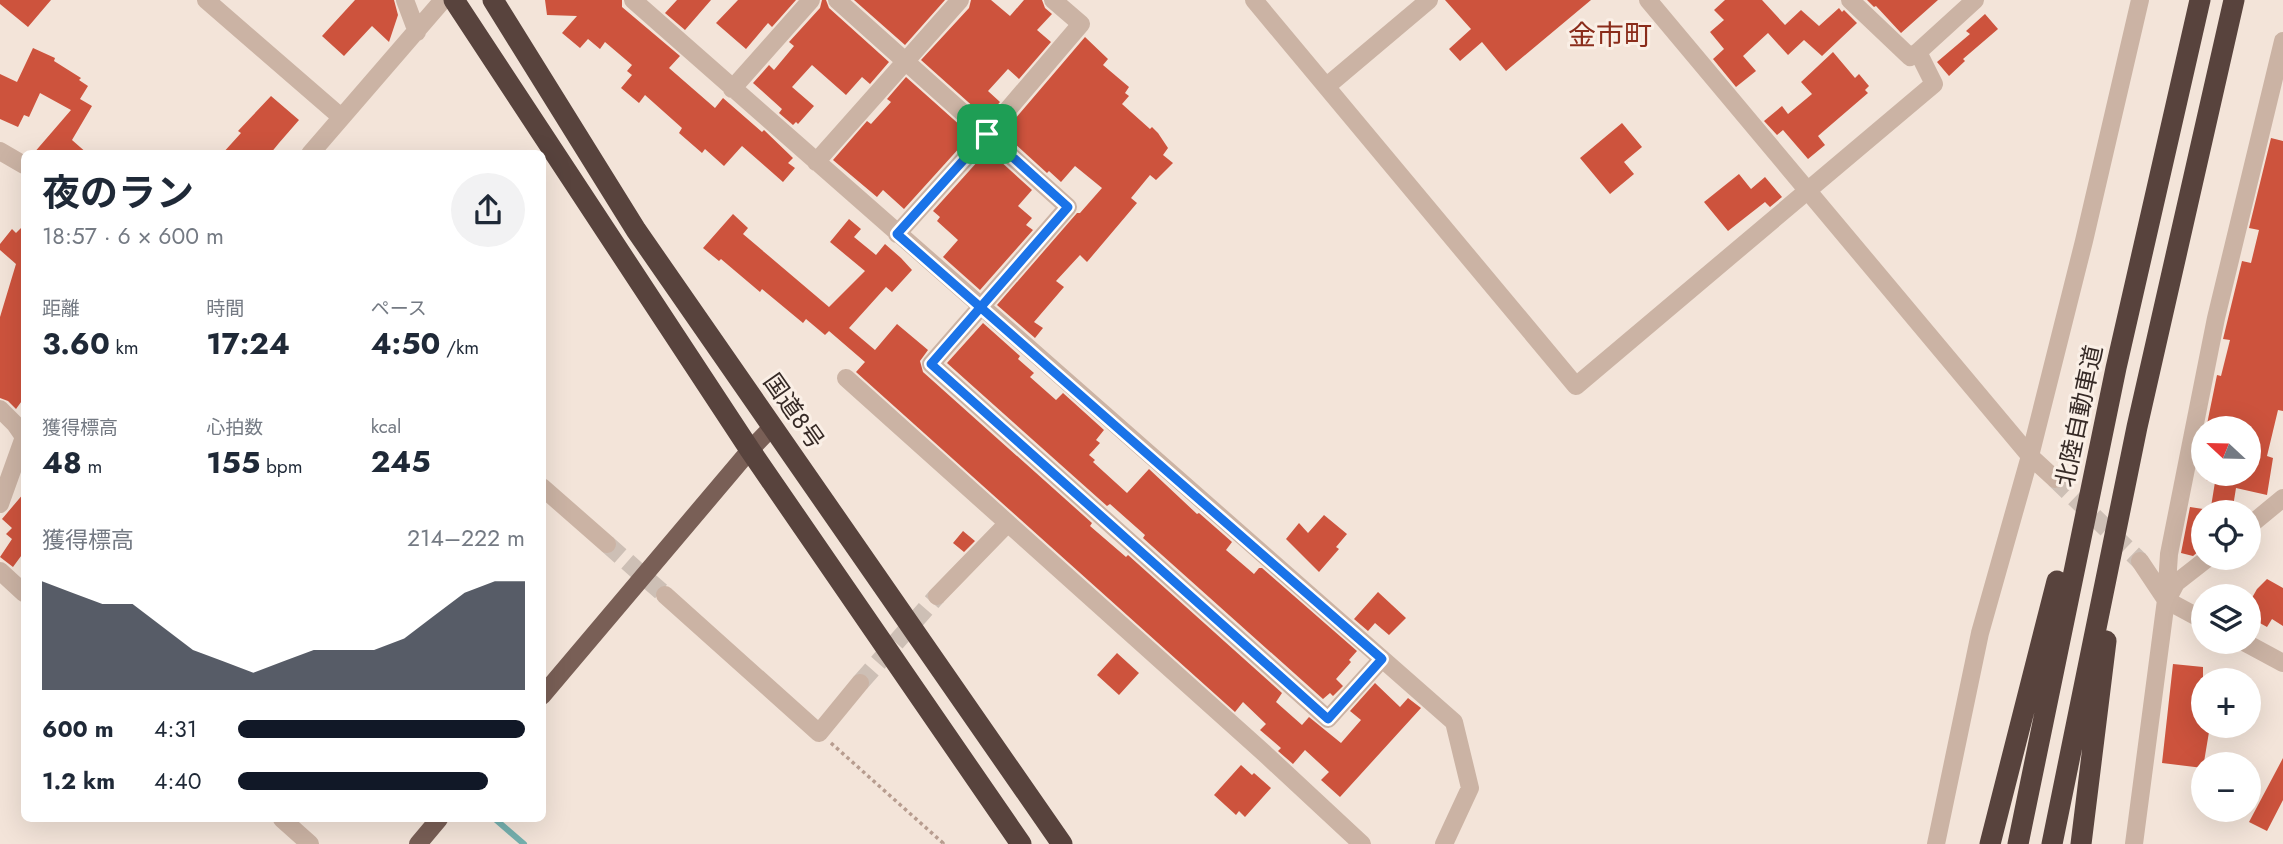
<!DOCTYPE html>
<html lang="ja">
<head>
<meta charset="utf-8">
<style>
  body { margin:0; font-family:Jost,"Noto Sans JP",sans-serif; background:#f2f2f3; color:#1f2937; height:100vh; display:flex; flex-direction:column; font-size:26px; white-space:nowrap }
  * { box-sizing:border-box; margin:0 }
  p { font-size:23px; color:#747a83 }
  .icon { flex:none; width:38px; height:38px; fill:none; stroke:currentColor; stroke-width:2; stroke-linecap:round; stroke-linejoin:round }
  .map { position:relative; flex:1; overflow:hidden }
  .side { position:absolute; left:21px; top:150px; width:525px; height:672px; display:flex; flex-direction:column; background:#fff; border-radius:10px; box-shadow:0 7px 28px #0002 }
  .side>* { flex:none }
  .needle { width:46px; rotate:292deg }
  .controls { position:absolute; left:2191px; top:416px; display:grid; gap:14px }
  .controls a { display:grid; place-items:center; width:70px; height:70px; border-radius:50%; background:#fff; box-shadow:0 7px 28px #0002; font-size:35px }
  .pin { position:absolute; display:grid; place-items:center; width:60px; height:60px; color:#fff; margin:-30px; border-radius:14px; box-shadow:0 4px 10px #0006 }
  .round { display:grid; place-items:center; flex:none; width:74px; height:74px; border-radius:37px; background:#f2f2f3 }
  .overview { display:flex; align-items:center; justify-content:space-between; height:119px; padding:0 21px }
  h1 { font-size:38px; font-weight:700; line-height:52px }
  .figures { display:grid; grid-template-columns:repeat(3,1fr); gap:10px; height:119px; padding:7px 21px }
  .figures div { display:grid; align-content:center }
  .figures b { font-size:30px; font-weight:700 }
  .figures small { font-size:19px; font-weight:400 }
  .figures p { font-size:19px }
  .chart { height:196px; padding:14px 21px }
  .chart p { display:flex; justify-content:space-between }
  .chart svg { width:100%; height:126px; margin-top:7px; fill:#111827; opacity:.7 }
  ul { padding:0 21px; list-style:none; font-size:23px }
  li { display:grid; grid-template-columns:112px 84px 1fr; align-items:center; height:52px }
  li i { height:18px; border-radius:9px; background:#111827 }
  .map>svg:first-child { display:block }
</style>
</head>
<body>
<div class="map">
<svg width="2283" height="844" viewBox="0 0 2283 844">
  <rect width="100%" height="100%" fill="#f3e4d9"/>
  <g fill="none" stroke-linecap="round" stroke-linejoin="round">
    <path stroke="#76b1af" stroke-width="6" d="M495 819 524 844"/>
  </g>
  <path fill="#cd533d" d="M0 0H51L28 27 0 4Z
    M355 0H394L398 15 389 42 372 26 344 56 322 36Z
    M545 0H622V7L680 56 669 68 715 108 723 98 762 132 764 130 793 158 788 163 795 168 783 182 742 146 724 166 705 149 702 153 679 133 682 128 645 95 639 103 621 88 632 75 627 71 632 65 605 42 600 49 588 39 580 48 562 33 577 16 547 15Z
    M677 0H711L685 30 665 13Z
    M738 0H796L772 27 768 23 746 49 716 23Z
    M822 0H826L829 8 889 62 870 84 862 77 846 95 812 65 792 87 814 106 798 124 796 122 793 125 779 113 782 109 753 83 769 65 774 70 794 46 789 42 820 8Z
    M854 0H945L905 45Z
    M971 0H991L1010 16 1024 0H1042L1045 8 1052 14 1037 30 1051 42 1019 79 1008 69 988 91 1000 102 986 118 921 60 969 8Z
    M1445 0H1591L1506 71 1482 42 1460 61 1449 49 1471 29Z
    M1725 0H1762L1785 25 1801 10 1819 26 1839 8 1842 12 1844 10 1857 23 1822 56 1804 40 1788 55 1768 33 1743 56 1756 71 1736 87 1713 59 1724 49 1710 32 1724 20 1714 10Z
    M1867 0H1938L1901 33 1876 6 1874 7Z
    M1985 14 1998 29 1963 59 1965 61 1949 76 1937 62 1970 34 1966 31Z
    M1085 37 1108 59 1103 65 1129 87 1125 93 1129 96 1122 104 1150 129 1152 127 1158 133 1168 148 1163 155 1173 163 1156 180 1150 175 1131 198 1137 203 1087 262 1080 255 1056 281 1064 287 1034 322 1043 328 1035 338 997 305 1077 213H1080L1102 188 1075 166 1061 182 1049 171 1047 173 1003 133Z
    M33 48 55 58 54 61 81 78 79 80 88 86 80 99 92 106 72 140 88 154H33L71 110 40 93 29 117 24 115 18 127 0 119V74L17 82Z
    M1833 52 1855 78 1859 74 1869 86 1865 90 1868 93 1818 136 1825 145 1808 159 1783 130 1777 135 1764 121 1782 106 1788 114 1812 94 1801 82Z
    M906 77 971 135 904 209 883 190 877 197 833 160 867 121 871 124 891 102 887 99Z
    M271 96 299 120 279 143 270 154H222L241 133 238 131Z
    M1622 123 1642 147 1624 162 1634 174 1610 194 1580 158Z
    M2271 138 2283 141V411L2278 410 2267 456 2273 458 2267 495 2236 488 2232 513H2210L2215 482 2206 480V474H2249V429H2206L2217 375 2221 376 2230 340 2223 339 2242 261 2251 263 2259 230 2249 228Z
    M988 150 1032 190 1018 206 1032 218 1026 225 1033 230 980 290 943 257 958 240 937 221 940 217 933 211Z
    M1739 174 1751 189 1765 177 1782 197 1770 207 1765 202 1728 231 1704 202Z
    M733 214 748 228 743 234 829 307 865 271 830 242 849 219 861 229 854 237 876 255 885 244 901 258 912 270 892 292 886 287 849 328 875 350 897 324 928 350 920 361 923 372 1092 523 1090 526 1126 557 1128 555 1282 693 1276 702 1302 725 1309 717 1341 743 1361 720 1350 711 1375 683 1400 707 1408 698 1421 708 1340 797 1321 780 1329 772 1305 750 1293 764 1278 751 1281 748 1260 730 1266 724 1243 702 1235 712 856 372 865 362 829 331 825 335 806 319 803 323 762 289 760 292 721 259 719 261 703 248Z
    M24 225V398L16 409 8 401 0 398V317L16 264 0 250V244L12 229 16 233Z
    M983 323 1020 356 1018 359 1034 373 1030 377 1056 400 1063 393 1104 430 1096 440 1100 443 1089 455 1095 460 1093 462 1127 493 1149 469 1197 514 1199 513 1232 542 1226 550 1254 574 1259 568H1262L1357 651 1349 660 1351 662 1336 679 1343 686 1333 696 1330 693 1323 699 1143 538 1145 535 1110 504 1107 506 947 363Z
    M24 493V552L13 567 0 557 12 539 6 534 12 528 2 519Z
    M2190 507 2203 509V536H2201L2199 551 2193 556 2181 553Z
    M1324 515 1347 534 1336 547 1339 549 1319 572 1286 539 1299 523 1308 533Z
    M963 531 975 541 964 552 953 543Z
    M2267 579 2283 588V626L2272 619 2267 627 2249 617V603L2257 589Z
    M1378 592 1406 618 1389 635 1375 623 1368 631 1354 619Z
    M1117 653 1139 673 1119 695 1097 675Z
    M2173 664 2203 667V726H2210L2203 768 2162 763Z
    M2283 758V800L2267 831 2249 822Z
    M1241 765 1252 775 1254 773 1271 788 1245 817 1239 811 1236 815 1214 795Z"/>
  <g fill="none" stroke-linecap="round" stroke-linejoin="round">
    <path stroke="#cdbfb5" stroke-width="18" stroke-dasharray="18 9" stroke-linecap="butt" d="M2055 479 2140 561
      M607 544 665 595
      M860 683 937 596"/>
    <path stroke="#b79c8f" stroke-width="3.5" stroke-dasharray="3.5 3.5" stroke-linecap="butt" d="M831 743 943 843 942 844"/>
    <path stroke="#cbb3a4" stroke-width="18" d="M206 0 341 117
      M405 0 417 32
      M633 0 1454 722 1470 788 1444 844
      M837 0 1068 207 931 364 1328 719 1382 659
      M1254 0 1576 386 1934 84 1918 52
      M1648 0 2030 456 2055 479
      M1850 0 1910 57 1918 52 1975 0
      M1327 86 1429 0
      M732 89 811 0
      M0 151 24 165
      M310 154 443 0
      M816 162 960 0
      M897 234 987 134 1081 24 1053 0
      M846 378 1263 752 1362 844
      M0 409 15 424 24 437 0 504
      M542 487 607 544
      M2249 526 2283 498
      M2140 561 2166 600 2203 620
      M0 571 24 593
      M665 595 819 733 860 683
      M937 596 1007 524
      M2167 600 2176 583 2208 558
      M2244 642 2283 663
      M282 819 310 844
      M1936 844 1980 633 2030 456 2084 241 2140 0
      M2134 844 2166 600 2169 554 2216 318 2283 41"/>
    <path stroke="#795f56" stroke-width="18" d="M542 696 750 450 773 426
      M418 844 439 819"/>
    <path stroke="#58433d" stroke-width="21" d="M454 0 750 450 1021 844
      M493 0 636 230 1062 844
      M1990 844 2057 581
      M2018 844 2116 368 2200 0
      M2052 844 2137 427 2234 0
      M2081 844 2106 641"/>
  </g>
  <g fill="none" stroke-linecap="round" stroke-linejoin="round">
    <defs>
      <path id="route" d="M987 134 1068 207 931 364 1328 719 1382 659C1220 518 1058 376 897 234L987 134"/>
    </defs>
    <use href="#route" stroke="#fff" stroke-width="14"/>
    <use href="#route" stroke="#1a73e8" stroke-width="9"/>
  </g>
  <g text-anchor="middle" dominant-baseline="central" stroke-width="6" stroke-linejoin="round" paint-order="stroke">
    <g font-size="24" fill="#362a26" stroke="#faefe6">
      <text transform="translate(794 411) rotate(55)">国道8号</text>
      <text transform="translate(2079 416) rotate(-78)">北陸自動車道</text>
    </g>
    <g font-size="28" fill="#8a2c1b" stroke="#faefe6">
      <text x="1610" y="35">金市町</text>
    </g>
  </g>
</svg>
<div class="controls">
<a><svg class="needle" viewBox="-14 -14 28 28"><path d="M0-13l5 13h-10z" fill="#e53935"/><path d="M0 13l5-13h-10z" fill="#747a83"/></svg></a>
<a><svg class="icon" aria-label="locate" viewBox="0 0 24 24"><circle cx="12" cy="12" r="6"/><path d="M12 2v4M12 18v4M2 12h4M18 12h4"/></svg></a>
<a><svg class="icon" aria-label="layers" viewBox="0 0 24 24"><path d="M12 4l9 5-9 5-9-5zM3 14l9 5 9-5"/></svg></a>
<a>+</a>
<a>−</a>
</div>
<div class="pin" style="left:987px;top:134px;background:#1e9e55"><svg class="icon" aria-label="arrive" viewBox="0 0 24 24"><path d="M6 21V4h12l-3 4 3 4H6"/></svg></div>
<section class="side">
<div class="overview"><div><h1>夜のラン</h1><p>18:57 · 6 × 600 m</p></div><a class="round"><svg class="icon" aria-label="share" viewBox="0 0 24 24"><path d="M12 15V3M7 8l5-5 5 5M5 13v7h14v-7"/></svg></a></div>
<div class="figures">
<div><p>距離</p><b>3.60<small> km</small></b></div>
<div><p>時間</p><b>17:24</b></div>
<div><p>ペース</p><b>4:50<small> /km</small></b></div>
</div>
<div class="figures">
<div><p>獲得標高</p><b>48<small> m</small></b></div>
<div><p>心拍数</p><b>155<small> bpm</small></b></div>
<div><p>kcal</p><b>245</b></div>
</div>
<div class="chart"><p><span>獲得標高</span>214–222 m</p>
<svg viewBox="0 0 160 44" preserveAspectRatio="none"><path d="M0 44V6L10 10L20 14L30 14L40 22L50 30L60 34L70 38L80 34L90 30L100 30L110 30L120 26L130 18L140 10L150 6L160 6V44z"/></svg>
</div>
<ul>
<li><b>600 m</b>4:31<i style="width:100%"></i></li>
<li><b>1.2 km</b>4:40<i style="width:87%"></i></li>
</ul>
</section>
</div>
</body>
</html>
